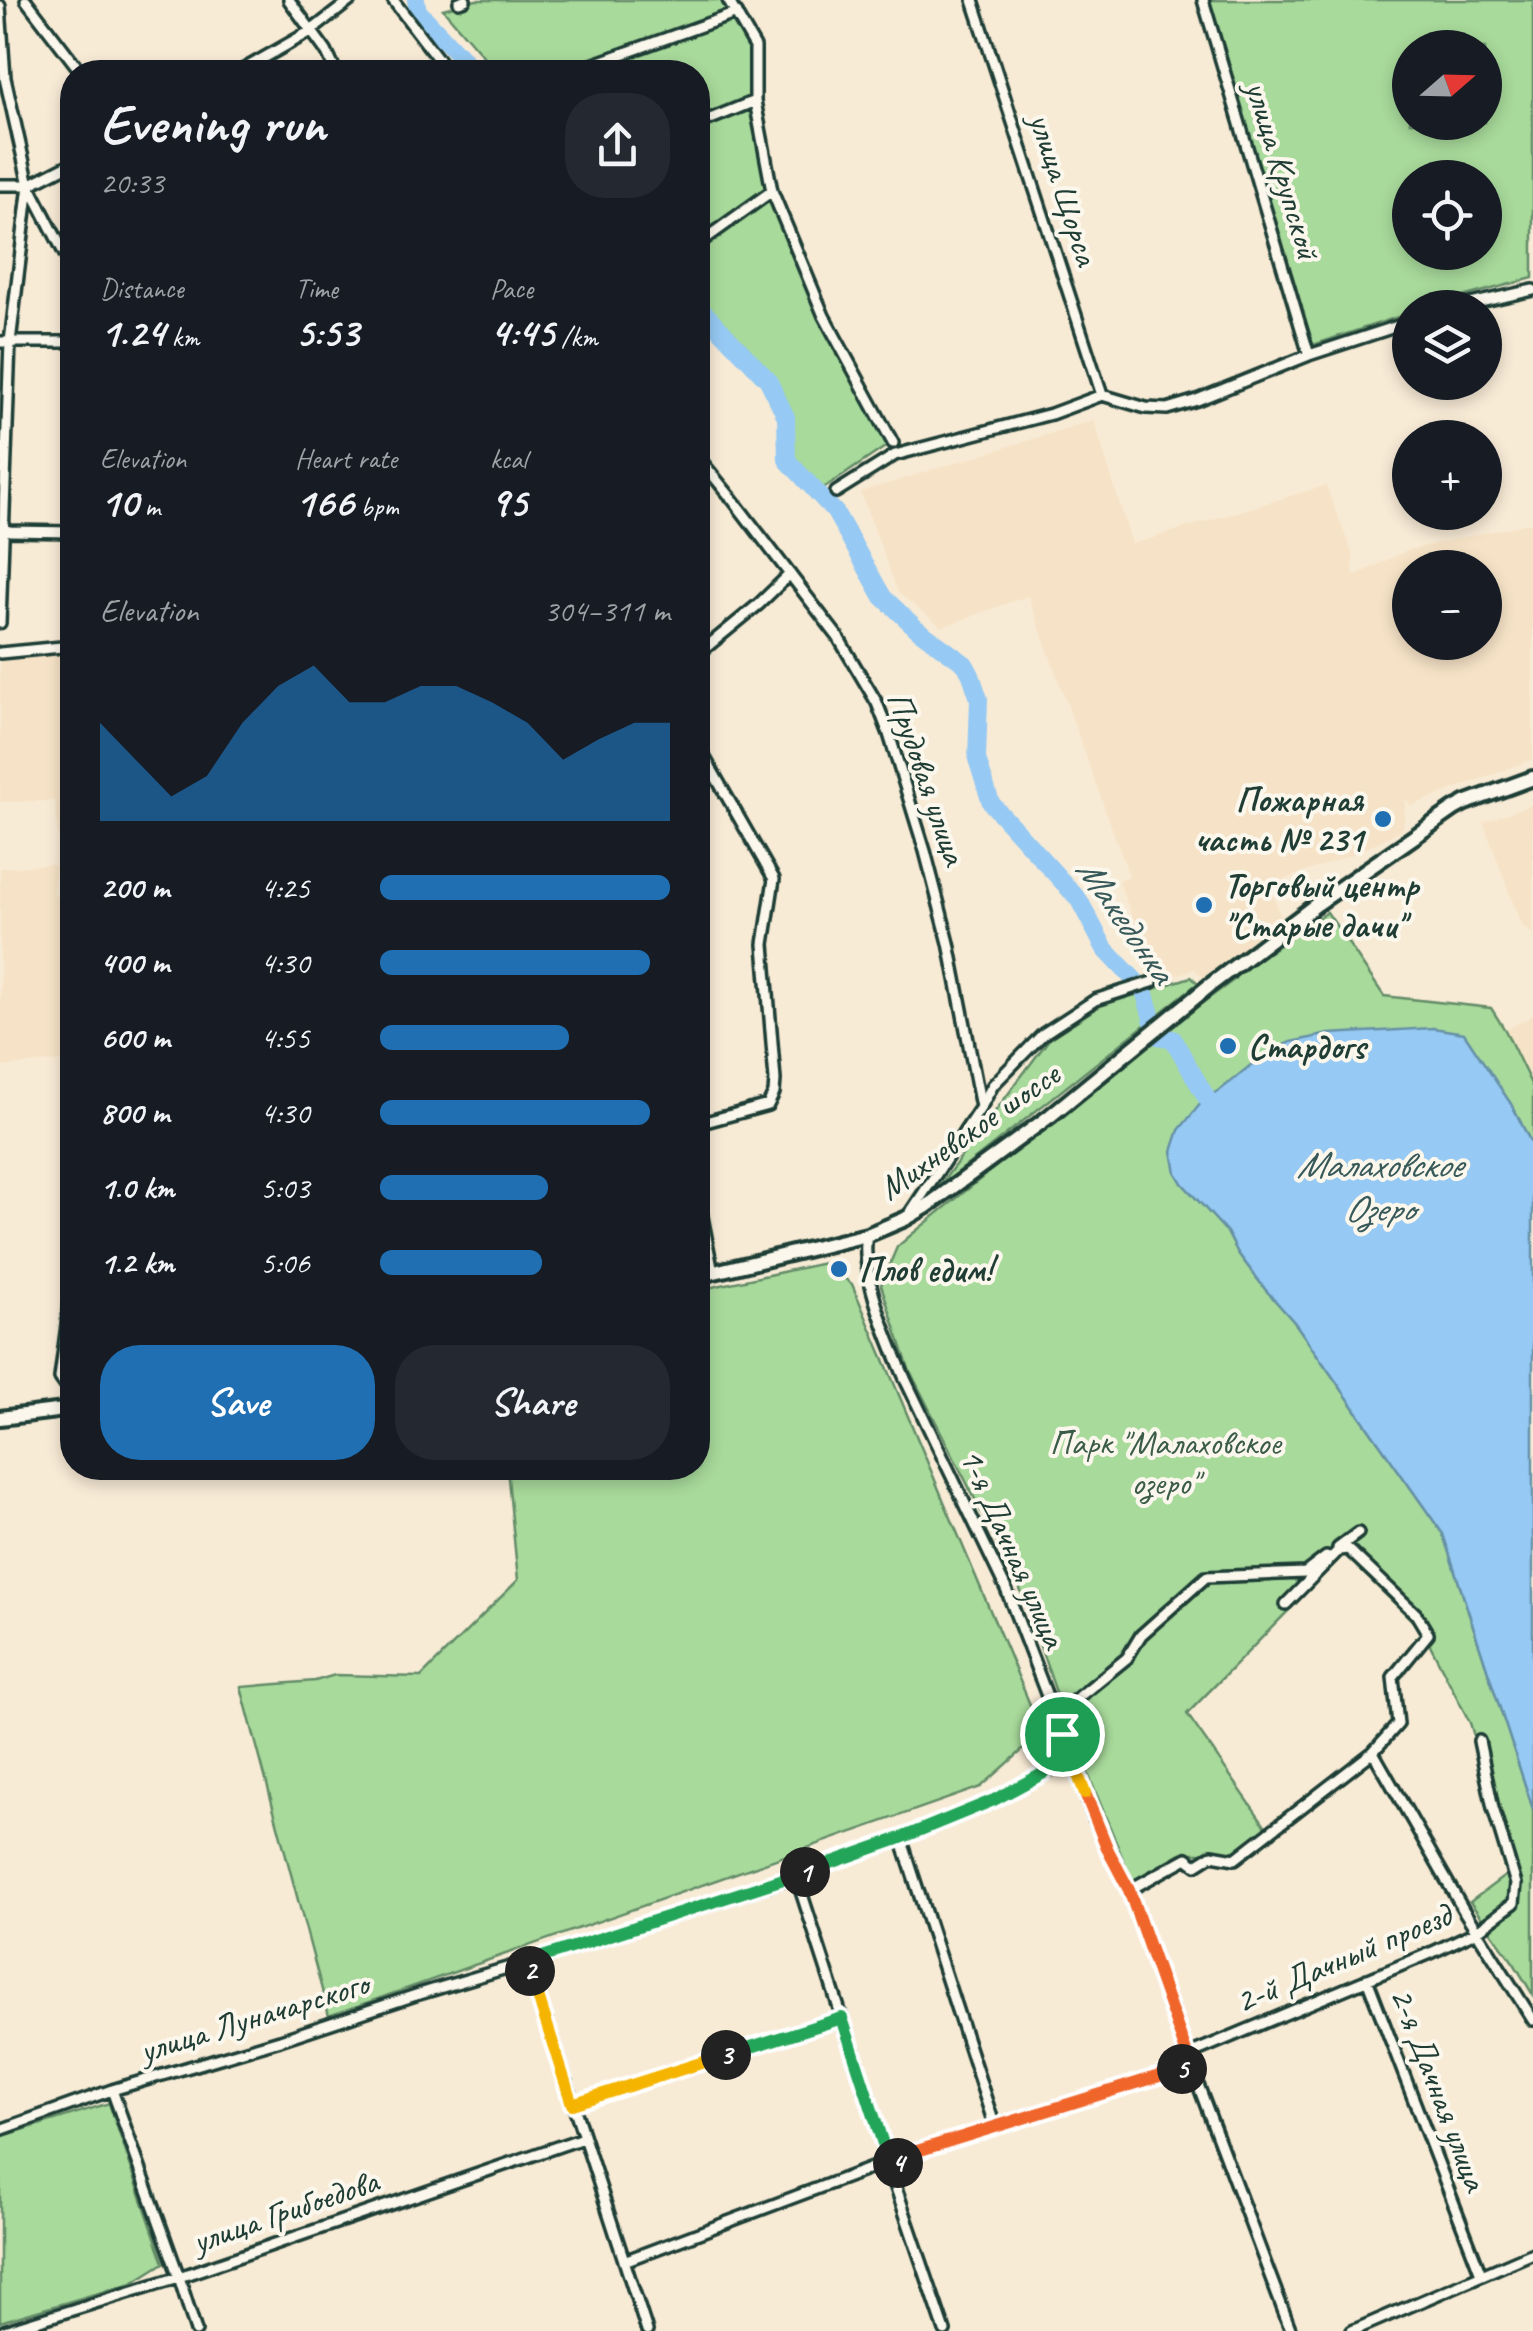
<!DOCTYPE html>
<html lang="en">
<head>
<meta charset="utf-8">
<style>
  body { margin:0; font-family:Caveat,sans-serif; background:#242831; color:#f1f3f6; height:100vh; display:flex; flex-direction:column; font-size:38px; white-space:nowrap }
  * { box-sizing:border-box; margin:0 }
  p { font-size:32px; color:#9ea1a6 }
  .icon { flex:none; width:55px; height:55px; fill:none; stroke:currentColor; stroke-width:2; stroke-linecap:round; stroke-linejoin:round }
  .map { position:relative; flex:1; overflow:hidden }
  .drawer { position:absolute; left:60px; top:60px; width:650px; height:1420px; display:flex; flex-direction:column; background:#171b24; border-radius:40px; box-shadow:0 5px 15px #0003 }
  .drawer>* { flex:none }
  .needle { width:65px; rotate:70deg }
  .fabs { position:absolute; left:1392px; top:30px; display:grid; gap:20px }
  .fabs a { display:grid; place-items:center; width:110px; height:110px; border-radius:50%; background:#171b24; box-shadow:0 5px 15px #0003; font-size:50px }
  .pin { position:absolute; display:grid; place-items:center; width:85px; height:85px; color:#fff; margin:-42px; border:5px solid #fff; border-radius:50%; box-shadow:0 2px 10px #0007 }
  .km { position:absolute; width:50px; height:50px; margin:-25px; border-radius:50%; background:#222; color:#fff; font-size:28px; line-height:50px; text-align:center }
  .round { display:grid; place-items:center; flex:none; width:105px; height:105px; border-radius:40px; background:#242831 }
  .headline { display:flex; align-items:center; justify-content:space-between; height:170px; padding:0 40px }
  h1 { font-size:55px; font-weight:600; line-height:75px }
  .figures { display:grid; grid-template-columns:repeat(3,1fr); gap:15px; height:170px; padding:10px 40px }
  .figures div { display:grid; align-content:center }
  .figures b { font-size:42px; font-weight:600 }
  .figures small { font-size:28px; font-weight:400 }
  .figures p { font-size:28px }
  .chart { height:280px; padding:20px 40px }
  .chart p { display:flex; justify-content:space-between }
  .chart svg { width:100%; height:180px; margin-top:10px; fill:#1f6fb2; opacity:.7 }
  .primary-button { display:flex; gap:20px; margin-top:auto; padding:20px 40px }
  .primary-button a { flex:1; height:115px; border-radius:40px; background:#1f6fb2; color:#fff; font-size:40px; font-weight:600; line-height:115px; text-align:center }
  .primary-button a+a { background:#242831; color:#f1f3f6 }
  ul { padding:0 40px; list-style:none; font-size:32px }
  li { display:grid; grid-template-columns:160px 120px 1fr; align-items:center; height:75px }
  li i { height:25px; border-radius:12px; background:#1f6fb2 }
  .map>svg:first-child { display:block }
</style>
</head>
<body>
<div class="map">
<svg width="1533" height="2331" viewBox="0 0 1533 2331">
  <rect width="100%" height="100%" fill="#f8ebd6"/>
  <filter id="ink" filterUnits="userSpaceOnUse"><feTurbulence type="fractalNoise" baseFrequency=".01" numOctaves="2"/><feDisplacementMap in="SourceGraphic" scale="20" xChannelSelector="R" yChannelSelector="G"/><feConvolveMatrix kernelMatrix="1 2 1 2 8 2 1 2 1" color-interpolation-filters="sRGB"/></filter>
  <g filter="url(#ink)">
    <path fill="#f6e3c7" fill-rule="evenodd" d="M1094 420 1132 544 1326 485 1353 555 1354 576 1407 550 1533 522V759L1411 806 1406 799 1403 829 1359 852 1270 885 1284 926 1207 981 1194 969 1157 982 1118 880 1129 876 1028 596 942 627 898 593 860 492ZM1410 568H1485V642H1410Z
      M72 653V891L63 888 55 801 0 802V661Z
      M1533 804V934L1521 925 1483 822Z
      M52 864 56 868 53 890 57 898 72 897V1060L0 1067V868Z
      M1533 1015V1088L1505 1030Z"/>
    <path fill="#a8da9b" stroke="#648c68" stroke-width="2.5" fill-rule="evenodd" d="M476 0H724L732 12 560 72H497L443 9Z
      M1208 0H1533V278L1425 307 1410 308V313L1313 345ZM1410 48H1485V122H1410ZM1410 178H1485V252H1410Z
      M736 19 751 48 752 99 698 120V72H582Z
      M753 105 769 189 698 241V127Z
      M771 196 821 319 888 445 820 491 791 459 789 416 772 377 698 295V250Z
      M1327 912 1384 996 1491 1008 1505 1030 1533 1088V1147L1513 1107 1508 1102 1291 1042 1266 1053 1219 1091 1206 1097 1182 1183 1227 1232 1238 1253 1265 1289 1295 1323 1443 1534 1533 1809V1995L1515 1965 1470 1902 1514 1869 1470 1723 1423 1631 1344 1554 1187 1714 1267 1828 1236 1853H1181L1132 1881 1064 1715 1019 1586 909 1369 881 1285 897 1247 911 1235 1157 1036 1235 979V977L1246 968Z
      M1191 977 1198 983 937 1189 1050 1038 1100 1006Z
      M824 1263 852 1284 1042 1733 981 1787 329 2016 241 1687 315 1681 335 1675 421 1677 518 1580 507 1468H698V1290Z
      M109 2103 164 2263 132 2283 0 2322V2137Z"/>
    <path fill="#96c9f3" stroke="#6691a7" stroke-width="2.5" d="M1433 1028 1464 1033 1513 1107 1533 1147V1809L1443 1534 1295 1323 1265 1289 1238 1253 1227 1232 1182 1183 1176 1173 1172 1151 1179 1130 1206 1097 1219 1091 1266 1053 1291 1042 1329 1034Z"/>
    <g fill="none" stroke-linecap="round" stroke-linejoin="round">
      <path stroke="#96c9f3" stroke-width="18" d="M416 0 418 11 475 72
        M698 306 768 380 786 417 787 460 835 512 883 597 917 629 965 664 971 675 979 699 977 759 991 803 1079 900 1105 949 1144 990 1157 1036 1173 1039 1206 1097 1219 1114"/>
      <defs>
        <path id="street" d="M26 0 81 72
          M289 0 326 51 336 72
          M393 0 448 72
          M728 0 755 47V101L772 191 824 316 893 443
          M973 0 1102 395
          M1203 0 1309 355
          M459 2 465 0
          M0 6 5 78 29 185 72 268
          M239 72 311 31 351 0
          M572 72 737 13
          M698 124 755 101
          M0 185H29L72 163
          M698 244 772 191
          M1453 308 1533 290
          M0 342H72
          M698 457 733 500 838 637 877 703 889 734 925 851 949 943 981 1107
          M836 492 895 455 1051 414 1102 395 1146 408 1167 409 1197 400 1309 355 1410 322
          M3 529 10 531 72 532
          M0 623 10 342 29 185
          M0 653 72 646
          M698 654 759 604 790 574
          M698 746 774 879 764 944 775 1080 774 1093 768 1105 698 1124
          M698 1196 713 1273
          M910 1213 981 1107 993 1085 1043 1034 1095 1000 1152 982
          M867 1235C859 1274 891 1345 906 1381L1006 1589 1095 1821 1129 1890 1191 2066 1291 2331
          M72 1287 60 1378 72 1395
          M1338 1548 1358 1533
          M1054 1717 1127 1658 1141 1635 1206 1577 1305 1573 1326 1557
          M1373 1752 1464 1911 1533 2020
          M1044 1772 1062 1734
          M901 1838 995 2127
          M796 1876 884 2147 885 2163 892 2176 945 2331
          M1129 1890 1187 1858 1196 1865 1212 1855 1235 1859 1373 1752 1398 1724 1393 1677 1428 1634 1416 1614 1348 1549 1339 1550 1286 1604
          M527 1962 647 2331
          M1367 1979 1481 2274
          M1187 2055 1433 1952 1477 1931 1514 1903 1516 1884 1493 1808 1479 1741
          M112 2090 179 2277 196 2331
          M572 2104 842 2018
          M0 2130 112 2090 280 2040 419 1994 527 1962 796 1876 901 1838 994 1800 1072 1758
          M884 2147 901 2156 1191 2066
          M624 2261 885 2163
          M4 2331 179 2277 583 2138
          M1352 2331 1533 2253"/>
        <path id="secondary" d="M698 1276 867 1235 905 1219 927 1206 1050 1116 1209 986 1317 904 1454 809 1465 803 1533 778
          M0 1418 72 1409"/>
      </defs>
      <use href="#street" stroke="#1f3d34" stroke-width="16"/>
      <use href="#secondary" stroke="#1f3d34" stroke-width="20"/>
      <use href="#street" stroke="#fbf7ec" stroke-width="9"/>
      <use href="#secondary" stroke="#fbf7ec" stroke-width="12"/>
    </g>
  </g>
  <g fill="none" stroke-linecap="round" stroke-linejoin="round" filter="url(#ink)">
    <defs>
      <path id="split-1" d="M805 1872 901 1838 994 1800 1044 1773 1062 1734"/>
      <path id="split-2" d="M530 1971 527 1962 805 1872"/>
      <path id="split-3" d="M530 1971 572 2104 726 2055"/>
      <path id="split-4" d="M726 2055 842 2018 884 2147 885 2163 892 2176 898 2163"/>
      <path id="split-5" d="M898 2163 901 2156 1182 2069"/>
      <path id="split-6" d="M1085 1793 1108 1850 1129 1890 1191 2066 1182 2069"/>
      <path id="split-7" d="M1062 1734 1085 1793"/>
    </defs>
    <use href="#split-1" stroke="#fff" stroke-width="20"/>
    <use href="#split-2" stroke="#fff" stroke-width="20"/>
    <use href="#split-3" stroke="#fff" stroke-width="20"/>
    <use href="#split-4" stroke="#fff" stroke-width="20"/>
    <use href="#split-5" stroke="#fff" stroke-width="20"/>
    <use href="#split-6" stroke="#fff" stroke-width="20"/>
    <use href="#split-7" stroke="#fff" stroke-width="20"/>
    <use href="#split-1" stroke="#22a559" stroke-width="12"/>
    <use href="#split-2" stroke="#22a559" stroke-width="12"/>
    <use href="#split-3" stroke="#f5b400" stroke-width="12"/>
    <use href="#split-4" stroke="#22a559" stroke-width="12"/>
    <use href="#split-5" stroke="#f0652b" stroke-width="12"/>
    <use href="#split-6" stroke="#f0652b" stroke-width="12"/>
    <use href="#split-7" stroke="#f5b400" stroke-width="12"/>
  </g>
  <g fill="#1f6fb2" stroke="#fbf7ec" stroke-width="4">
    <circle cx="1383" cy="819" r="10"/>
    <circle cx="1204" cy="905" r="10"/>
    <circle cx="1228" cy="1046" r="10"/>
    <circle cx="839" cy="1269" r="10"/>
  </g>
  <g text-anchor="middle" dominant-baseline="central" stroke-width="8" stroke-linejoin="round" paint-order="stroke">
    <g font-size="35" fill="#1f3d34" stroke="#fbf7ec">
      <text transform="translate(1283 170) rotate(73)">улица Крупской</text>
      <text transform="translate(1064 189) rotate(72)">улица Щорса</text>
      <text transform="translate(927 778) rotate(71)">Прудовая улица</text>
      <text transform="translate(969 1131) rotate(-35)">Михневское шоссе</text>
      <text transform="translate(1013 1548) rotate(66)">1-я Дачная улица</text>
      <text transform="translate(1343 1958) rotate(-23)">2-й Дачный проезд</text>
      <text transform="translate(254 2017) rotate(-17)">улица Луначарского</text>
      <text transform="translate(1439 2089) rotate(69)">2-я Дачная улица</text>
      <text transform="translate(285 2211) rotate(-19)">улица Грибоедова</text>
    </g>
    <g font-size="35" font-weight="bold" fill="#1f3d34" stroke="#fbf7ec" text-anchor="start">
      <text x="1363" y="799" text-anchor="end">Пожарная<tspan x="1363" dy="40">часть № 231</tspan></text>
      <text x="1224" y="885">Торговый центр<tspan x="1224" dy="40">"Старые дачи"</tspan></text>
      <text x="1248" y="1046">Стардогs</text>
      <text x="859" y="1269">Плов едим!</text>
    </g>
    <g font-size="35" fill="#3a5c49" stroke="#fbf7ec">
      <text x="1165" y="1442">Парк "Малаховское<tspan x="1165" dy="40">озеро"</tspan></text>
    </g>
    <g font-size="38" font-style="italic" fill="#37595a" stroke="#fbf7ec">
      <text transform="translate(1126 920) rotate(55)">Македонка</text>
      <text x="1379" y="1164">Малаховское<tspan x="1379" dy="44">Озеро</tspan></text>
    </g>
  </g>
</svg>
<div class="fabs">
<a><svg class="needle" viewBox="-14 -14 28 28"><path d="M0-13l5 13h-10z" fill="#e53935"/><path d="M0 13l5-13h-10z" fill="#9ea1a6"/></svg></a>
<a><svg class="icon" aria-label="locate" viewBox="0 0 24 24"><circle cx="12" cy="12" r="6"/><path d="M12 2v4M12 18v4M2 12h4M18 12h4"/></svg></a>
<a><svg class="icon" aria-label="layers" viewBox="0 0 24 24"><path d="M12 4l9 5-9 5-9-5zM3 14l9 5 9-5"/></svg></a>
<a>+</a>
<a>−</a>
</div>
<div class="pin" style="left:1062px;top:1734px;background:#1e9e55"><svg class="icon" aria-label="arrive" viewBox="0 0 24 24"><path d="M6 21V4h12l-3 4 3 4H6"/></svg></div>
<b class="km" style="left:805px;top:1872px">1</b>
<b class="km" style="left:530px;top:1971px">2</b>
<b class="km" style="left:726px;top:2055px">3</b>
<b class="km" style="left:898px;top:2163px">4</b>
<b class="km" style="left:1182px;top:2069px">5</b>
<section class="drawer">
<div class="headline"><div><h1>Evening run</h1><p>20:33</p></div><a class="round"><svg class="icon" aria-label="share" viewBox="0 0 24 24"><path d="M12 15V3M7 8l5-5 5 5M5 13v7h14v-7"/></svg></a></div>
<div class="figures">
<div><p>Distance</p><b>1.24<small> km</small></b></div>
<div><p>Time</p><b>5:53</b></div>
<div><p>Pace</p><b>4:45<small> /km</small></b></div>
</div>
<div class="figures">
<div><p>Elevation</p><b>10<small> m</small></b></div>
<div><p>Heart rate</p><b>166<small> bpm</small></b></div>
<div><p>kcal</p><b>95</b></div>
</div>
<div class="chart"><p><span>Elevation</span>304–311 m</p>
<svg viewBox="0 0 160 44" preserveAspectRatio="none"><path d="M0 44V20L10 29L20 38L30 33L40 20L50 11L60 6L70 15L80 15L90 11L100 11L110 15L120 20L130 29L140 24L150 20L160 20V44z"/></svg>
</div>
<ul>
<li><b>200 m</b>4:25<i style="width:100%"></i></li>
<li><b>400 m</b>4:30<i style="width:93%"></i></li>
<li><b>600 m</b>4:55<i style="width:65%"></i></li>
<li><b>800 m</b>4:30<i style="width:93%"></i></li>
<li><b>1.0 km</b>5:03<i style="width:58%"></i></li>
<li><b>1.2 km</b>5:06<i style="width:56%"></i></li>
</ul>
<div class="primary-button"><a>Save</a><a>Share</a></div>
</section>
</div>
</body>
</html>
